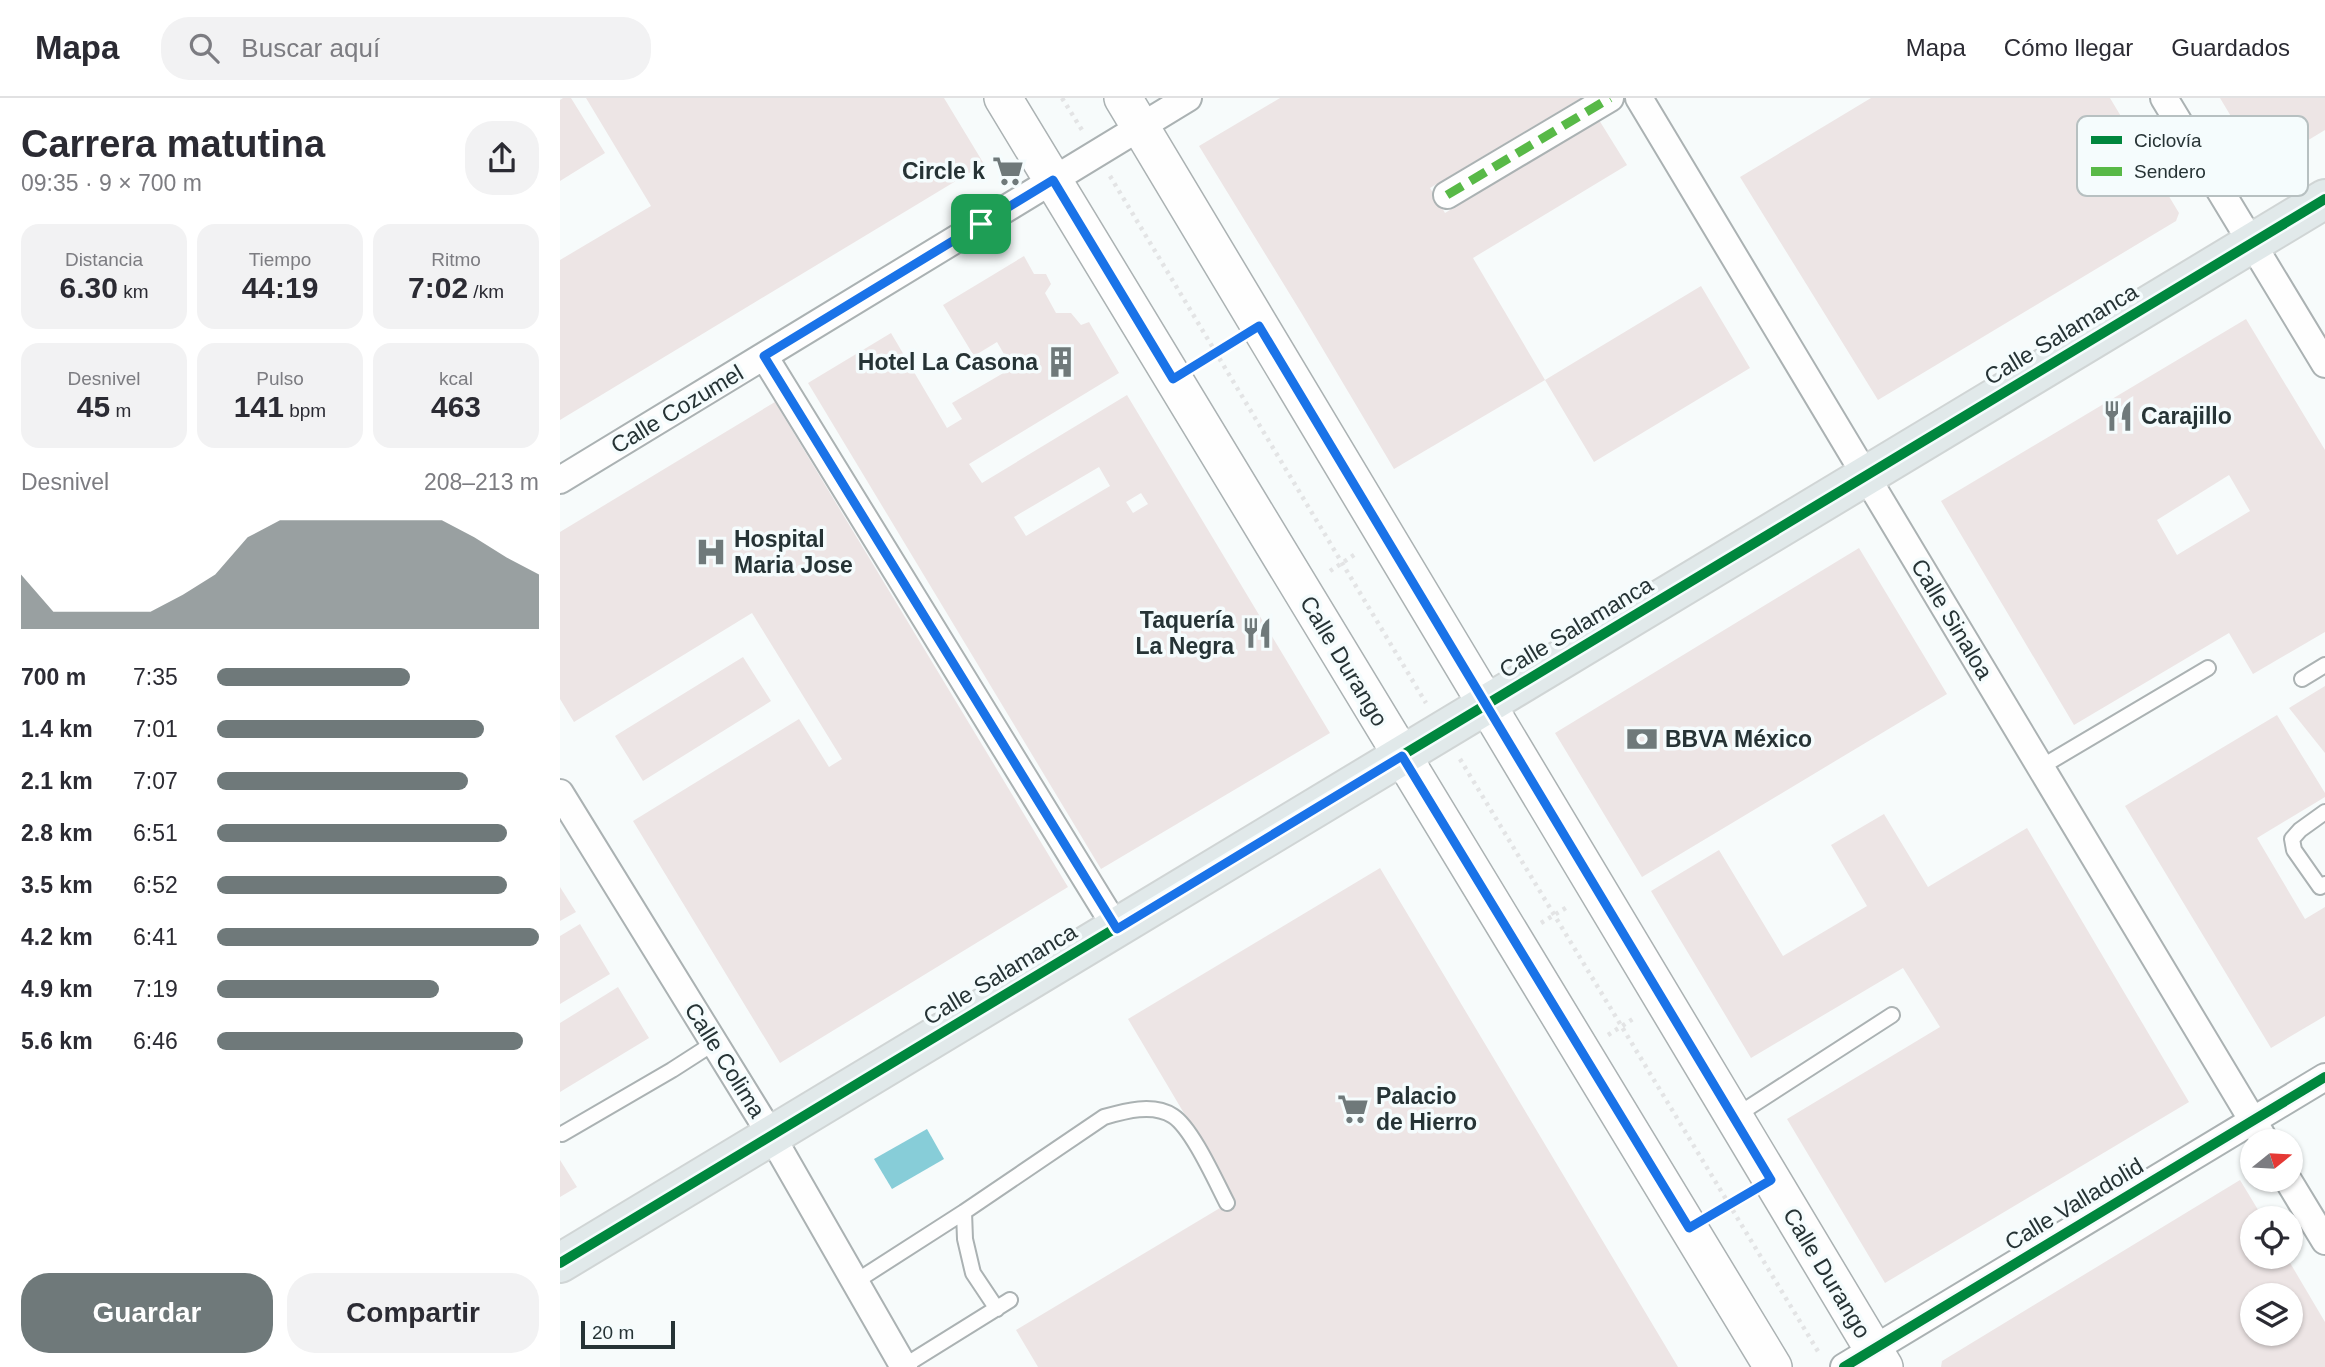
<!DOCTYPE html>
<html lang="es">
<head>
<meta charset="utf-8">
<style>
  body { margin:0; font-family:Arial,sans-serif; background:#f2f2f3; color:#2b2b33; height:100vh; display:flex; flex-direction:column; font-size:26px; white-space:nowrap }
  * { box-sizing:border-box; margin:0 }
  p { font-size:23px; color:#7c7c81 }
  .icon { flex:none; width:38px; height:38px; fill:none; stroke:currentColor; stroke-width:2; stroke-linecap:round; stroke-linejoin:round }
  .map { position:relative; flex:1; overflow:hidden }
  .drawer { display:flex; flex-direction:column; background:#fff; width:560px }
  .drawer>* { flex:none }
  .needle { width:46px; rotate:72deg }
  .tools { position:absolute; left:1680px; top:1031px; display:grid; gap:14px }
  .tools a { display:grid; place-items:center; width:63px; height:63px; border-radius:50%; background:#fff; box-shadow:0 2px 5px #0004; font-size:35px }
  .scale { position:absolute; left:21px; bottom:18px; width:94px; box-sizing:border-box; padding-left:7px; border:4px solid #263335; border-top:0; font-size:19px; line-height:24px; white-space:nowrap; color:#263335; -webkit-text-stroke:5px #f5fcfd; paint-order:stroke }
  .pin { position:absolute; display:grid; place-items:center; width:60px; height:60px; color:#fff; margin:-30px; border-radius:14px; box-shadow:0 4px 10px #0006 }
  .round { display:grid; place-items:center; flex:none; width:74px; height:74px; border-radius:28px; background:#f2f2f3 }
  .summary { display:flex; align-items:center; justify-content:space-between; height:119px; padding:0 21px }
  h1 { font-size:38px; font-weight:700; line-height:52px }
  .metrics { display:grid; grid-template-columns:repeat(3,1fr); gap:10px; height:119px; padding:7px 21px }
  .metrics div { display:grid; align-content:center; border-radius:18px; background:#f2f2f3; text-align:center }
  .metrics b { font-size:30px; font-weight:700 }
  .metrics small { font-size:19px; font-weight:400 }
  .metrics p { font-size:19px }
  .chart { height:196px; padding:14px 21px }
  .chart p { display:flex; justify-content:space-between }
  .chart svg { width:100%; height:126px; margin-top:7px; fill:#6f797a; opacity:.7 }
  .primary-button { display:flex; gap:14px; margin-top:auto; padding:14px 21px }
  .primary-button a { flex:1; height:80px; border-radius:28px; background:#6f797a; color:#fff; font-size:28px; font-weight:700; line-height:80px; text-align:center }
  .primary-button a+a { background:#f2f2f3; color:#2b2b33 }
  ul { padding:0 21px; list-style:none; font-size:23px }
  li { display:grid; grid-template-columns:112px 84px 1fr; align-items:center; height:52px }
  li i { height:18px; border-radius:9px; background:#6f797a }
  header { display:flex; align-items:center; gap:42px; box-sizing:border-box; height:98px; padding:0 35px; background:#fff; border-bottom:2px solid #e1e1e2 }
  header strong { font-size:33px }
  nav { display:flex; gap:38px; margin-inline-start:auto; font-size:24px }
  .search { width:490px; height:63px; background:#f2f2f3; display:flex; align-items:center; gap:18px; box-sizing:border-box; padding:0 24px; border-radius:28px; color:#7c7c81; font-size:26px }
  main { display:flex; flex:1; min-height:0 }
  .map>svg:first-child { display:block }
</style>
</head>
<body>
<header>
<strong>Mapa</strong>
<div class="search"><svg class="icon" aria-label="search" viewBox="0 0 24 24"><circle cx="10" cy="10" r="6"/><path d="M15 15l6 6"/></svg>Buscar aquí</div>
<nav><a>Mapa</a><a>Cómo llegar</a><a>Guardados</a></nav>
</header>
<main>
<section class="drawer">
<div class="summary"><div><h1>Carrera matutina</h1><p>09:35 · 9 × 700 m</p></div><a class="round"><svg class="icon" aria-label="share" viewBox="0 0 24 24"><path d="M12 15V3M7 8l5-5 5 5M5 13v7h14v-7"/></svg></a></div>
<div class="metrics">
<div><p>Distancia</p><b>6.30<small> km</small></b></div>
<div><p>Tiempo</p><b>44:19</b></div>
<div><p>Ritmo</p><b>7:02<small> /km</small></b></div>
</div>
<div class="metrics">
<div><p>Desnivel</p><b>45<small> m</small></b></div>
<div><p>Pulso</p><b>141<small> bpm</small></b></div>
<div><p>kcal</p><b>463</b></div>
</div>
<div class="chart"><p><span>Desnivel</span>208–213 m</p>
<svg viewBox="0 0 160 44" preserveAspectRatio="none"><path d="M0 44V25L10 38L20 38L30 38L40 38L50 32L60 25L70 12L80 6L90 6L100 6L110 6L120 6L130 6L140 12L150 19L160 25V44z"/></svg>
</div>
<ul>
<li><b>700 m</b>7:35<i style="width:60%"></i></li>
<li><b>1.4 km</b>7:01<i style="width:83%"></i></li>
<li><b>2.1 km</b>7:07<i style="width:78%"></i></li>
<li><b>2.8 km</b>6:51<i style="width:90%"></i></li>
<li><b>3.5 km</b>6:52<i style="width:90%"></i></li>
<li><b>4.2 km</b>6:41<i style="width:100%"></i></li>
<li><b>4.9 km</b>7:19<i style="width:69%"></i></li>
<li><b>5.6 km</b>6:46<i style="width:95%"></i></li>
</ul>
<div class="primary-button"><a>Guardar</a><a>Compartir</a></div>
</section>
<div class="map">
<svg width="1765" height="1269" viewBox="0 0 1765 1269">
  <rect width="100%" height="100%" fill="#f7fbfb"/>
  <path fill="#87cdd8" d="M367 1031 384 1061 332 1091 314 1061Z"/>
  <path fill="#ede5e5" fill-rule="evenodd" d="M3 0H11L45 55 0 83V2Z
    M26 0H384L424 66 0 322V162L91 108Z
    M720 0H1021L870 90 885 115 1039 22 1067 67 913 160 985 282 834 371 742 216 639 48Z
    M1311 0H1550L1619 115 1616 123 1318 302 1180 79Z
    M1660 0H1765V32L1702 70Z
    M464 158 474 176H486L491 186 485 195 496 215H511L521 227 529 224 559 275 409 366 422 385 567 297 770 635 541 771 248 285 331 235 387 330 402 321 392 305 452 270 437 244 414 258 383 207ZM539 369 550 388 466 438 454 419ZM581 395 588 406 573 415 566 404Z
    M1141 188 1190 270 1034 364 985 282Z
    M1686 221 1765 352V534L1693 576 1669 535 1514 627 1381 403ZM1669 377 1690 413 1617 457 1597 422Z
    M215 304 508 789 220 965 73 723 239 621 269 669 282 661 192 515 14 624 0 601V434Z
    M1299 450 1387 596 1082 779 995 635Z
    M183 559 211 603 83 683 55 638Z
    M1765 588V655L1729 610Z
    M1717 617 1765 695V699L1697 740 1745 821 1765 809V918L1711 950 1565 708Z
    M1324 716 1368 789 1467 730 1629 1004 1325 1185 1227 1021 1380 929 1343 870 1191 960 1091 793 1159 752 1223 858 1307 808 1271 747Z
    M820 770 1118 1269H478L456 1232 675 1101 568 921Z
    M0 789 16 814 0 823Z
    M20 826 50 876 0 906V838Z
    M58 889 89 940 0 994V925Z
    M0 1062 17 1089 0 1099Z
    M1680 1082 1703 1120H1692V1158H1726L1765 1224V1269H1381L1382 1263ZM1692 1197H1731V1236H1692Z"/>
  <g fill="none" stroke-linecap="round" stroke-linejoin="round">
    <defs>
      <path id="lane" d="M1742 581 1765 567
        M1481 669 1648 570
        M1765 714 1740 732 1732 741 1734 752 1760 789 1765 786
        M1174 1019 1332 917
        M2 1036 112 972 154 945
        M404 1114 405 1141 413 1175 437 1211
        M295 1184 404 1114 544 1019C565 1013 593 1005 613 1018 632 1030 656 1084 667 1105
        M344 1268 450 1202"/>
      <path id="street" d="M1079 0 1705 1043
        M1604 0 1765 266
        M887 97 1050 0
        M204 258 557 831
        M0 382 628 0
        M0 695 211 1037 344 1269
        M1728 1082 1765 1143
        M1284 1269 1765 979"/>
      <path id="secondary" d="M443 0 1213 1269
        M563 0 1324 1269"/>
      <path id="primary" d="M0 1165 1765 101"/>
    </defs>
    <use href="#lane" stroke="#abb2b3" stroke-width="18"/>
    <use href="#street" stroke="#abb2b3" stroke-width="30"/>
    <use href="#secondary" stroke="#abb2b3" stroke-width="40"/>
    <use href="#primary" stroke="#d0d5d5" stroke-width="42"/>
    <path stroke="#e3e4e5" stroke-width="4.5" stroke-dasharray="3.5 5" stroke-linecap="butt" d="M502 0 522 32
      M550 78 866 605
      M641 265 672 246
      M770 473 797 455
      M900 661 1259 1255
      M981 825 1009 808
      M1048 937 1076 919
      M1158 1114 1184 1098"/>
    <use href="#lane" stroke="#fefefe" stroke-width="14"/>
    <use href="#street" stroke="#fefefe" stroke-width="26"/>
    <use href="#secondary" stroke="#fefefe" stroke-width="37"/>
    <use href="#primary" stroke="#e1e9ea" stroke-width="38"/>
    <path stroke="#58b947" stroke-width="9" stroke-dasharray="18 9" stroke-linecap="butt" d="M887 97 1050 0"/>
    <defs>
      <path id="cycleway" d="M0 1165 1765 101
        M1284 1269 1765 979"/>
    </defs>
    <use href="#cycleway" stroke="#f5fcfd" stroke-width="15"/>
    <use href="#cycleway" stroke="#00873e" stroke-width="10"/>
  </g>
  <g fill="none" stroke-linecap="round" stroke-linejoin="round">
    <defs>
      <path id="route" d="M493 82 613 281 699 228 1211 1082 1129 1130 842 658 557 831 204 258Z"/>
    </defs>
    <use href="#route" stroke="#fff" stroke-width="14"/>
    <use href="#route" stroke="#1a73e8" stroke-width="9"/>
  </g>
  <defs>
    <symbol id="supermarket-bare" viewBox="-9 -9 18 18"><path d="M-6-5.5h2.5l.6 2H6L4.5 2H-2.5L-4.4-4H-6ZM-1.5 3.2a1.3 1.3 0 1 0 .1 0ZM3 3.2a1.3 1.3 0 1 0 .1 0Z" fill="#6f797a" stroke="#f5fcfd" stroke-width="2.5" paint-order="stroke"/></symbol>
    <symbol id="building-bare" viewBox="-9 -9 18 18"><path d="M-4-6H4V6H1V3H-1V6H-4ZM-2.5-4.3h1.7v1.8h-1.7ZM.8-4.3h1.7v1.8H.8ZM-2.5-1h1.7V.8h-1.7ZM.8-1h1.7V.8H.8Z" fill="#6f797a" stroke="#f5fcfd" stroke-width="2.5" paint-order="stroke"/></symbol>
    <symbol id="restaurant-bare" viewBox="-9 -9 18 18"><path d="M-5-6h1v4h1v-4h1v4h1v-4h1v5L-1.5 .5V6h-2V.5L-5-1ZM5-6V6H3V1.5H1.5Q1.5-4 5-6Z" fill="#6f797a" stroke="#f5fcfd" stroke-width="2.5" paint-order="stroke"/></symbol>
    <symbol id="hospital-bare" viewBox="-9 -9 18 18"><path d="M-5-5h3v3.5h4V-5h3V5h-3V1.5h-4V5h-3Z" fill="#6f797a" stroke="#f5fcfd" stroke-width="2.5" paint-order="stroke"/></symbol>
    <symbol id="bank-bare" viewBox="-9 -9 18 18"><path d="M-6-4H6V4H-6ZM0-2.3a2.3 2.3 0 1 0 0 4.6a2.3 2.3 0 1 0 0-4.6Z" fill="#6f797a" stroke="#f5fcfd" stroke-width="2.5" paint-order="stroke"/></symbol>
  </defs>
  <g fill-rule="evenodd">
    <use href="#supermarket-bare" x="426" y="51" width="44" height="44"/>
    <use href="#building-bare" x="479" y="242" width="44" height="44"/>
    <use href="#restaurant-bare" x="1536" y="296" width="44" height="44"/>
    <use href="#hospital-bare" x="129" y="432" width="44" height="44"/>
    <use href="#restaurant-bare" x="675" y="513" width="44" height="44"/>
    <use href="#bank-bare" x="1060" y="619" width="44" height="44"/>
    <use href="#supermarket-bare" x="771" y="989" width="44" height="44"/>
  </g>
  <g text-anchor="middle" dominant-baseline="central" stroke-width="7" stroke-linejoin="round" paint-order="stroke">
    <g font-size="23" font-weight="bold" fill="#263335" stroke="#f5fcfd" text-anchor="start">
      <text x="425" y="73" text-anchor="end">Circle k</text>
      <text x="478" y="264" text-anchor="end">Hotel La Casona</text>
      <text x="1581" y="318">Carajillo</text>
      <text x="174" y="441">Hospital<tspan x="174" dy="26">Maria Jose</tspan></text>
      <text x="674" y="522" text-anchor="end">Taquería<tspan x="674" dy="26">La Negra</tspan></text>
      <text x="1105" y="641">BBVA México</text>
      <text x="816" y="998">Palacio<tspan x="816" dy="26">de Hierro</tspan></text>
    </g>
    <g font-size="23" fill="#263335" stroke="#f5fcfd">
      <text transform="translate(1501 236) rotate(-31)">Calle Salamanca</text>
      <text transform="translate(117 311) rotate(-31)">Calle Cozumel</text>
      <text transform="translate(1392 521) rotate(59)">Calle Sinaloa</text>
      <text transform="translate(1016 529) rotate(-31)">Calle Salamanca</text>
      <text transform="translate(784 563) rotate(59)">Calle Durango</text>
      <text transform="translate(440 876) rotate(-31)">Calle Salamanca</text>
      <text transform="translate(165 962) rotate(58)">Calle Colima</text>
      <text transform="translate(1514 1106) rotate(-31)">Calle Valladolid</text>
      <text transform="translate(1267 1175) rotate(59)">Calle Durango</text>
    </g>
  </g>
  <rect x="1517" y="18" width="231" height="80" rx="10" fill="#f5fcfd" stroke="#b7c0c1" stroke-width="2"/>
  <rect x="1531" y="38" width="31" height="8" fill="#00873e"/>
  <rect x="1531" y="69" width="31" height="9" fill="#58b947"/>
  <g font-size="19" fill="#263335">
    <text x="1574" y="49">Ciclovía</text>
    <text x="1574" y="80">Sendero</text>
  </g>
</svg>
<div class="tools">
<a><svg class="needle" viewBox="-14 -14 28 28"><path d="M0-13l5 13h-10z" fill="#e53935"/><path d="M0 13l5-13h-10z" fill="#7c7c81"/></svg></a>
<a><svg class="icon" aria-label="locate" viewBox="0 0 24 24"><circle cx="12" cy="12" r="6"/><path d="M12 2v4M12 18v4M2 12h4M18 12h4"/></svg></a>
<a><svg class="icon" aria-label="layers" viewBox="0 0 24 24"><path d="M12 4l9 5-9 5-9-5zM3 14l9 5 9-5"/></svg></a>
</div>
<div class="scale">20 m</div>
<div class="pin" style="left:421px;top:126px;background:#1e9e55"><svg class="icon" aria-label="arrive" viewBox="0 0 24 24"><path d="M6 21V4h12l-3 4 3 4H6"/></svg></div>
</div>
</main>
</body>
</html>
